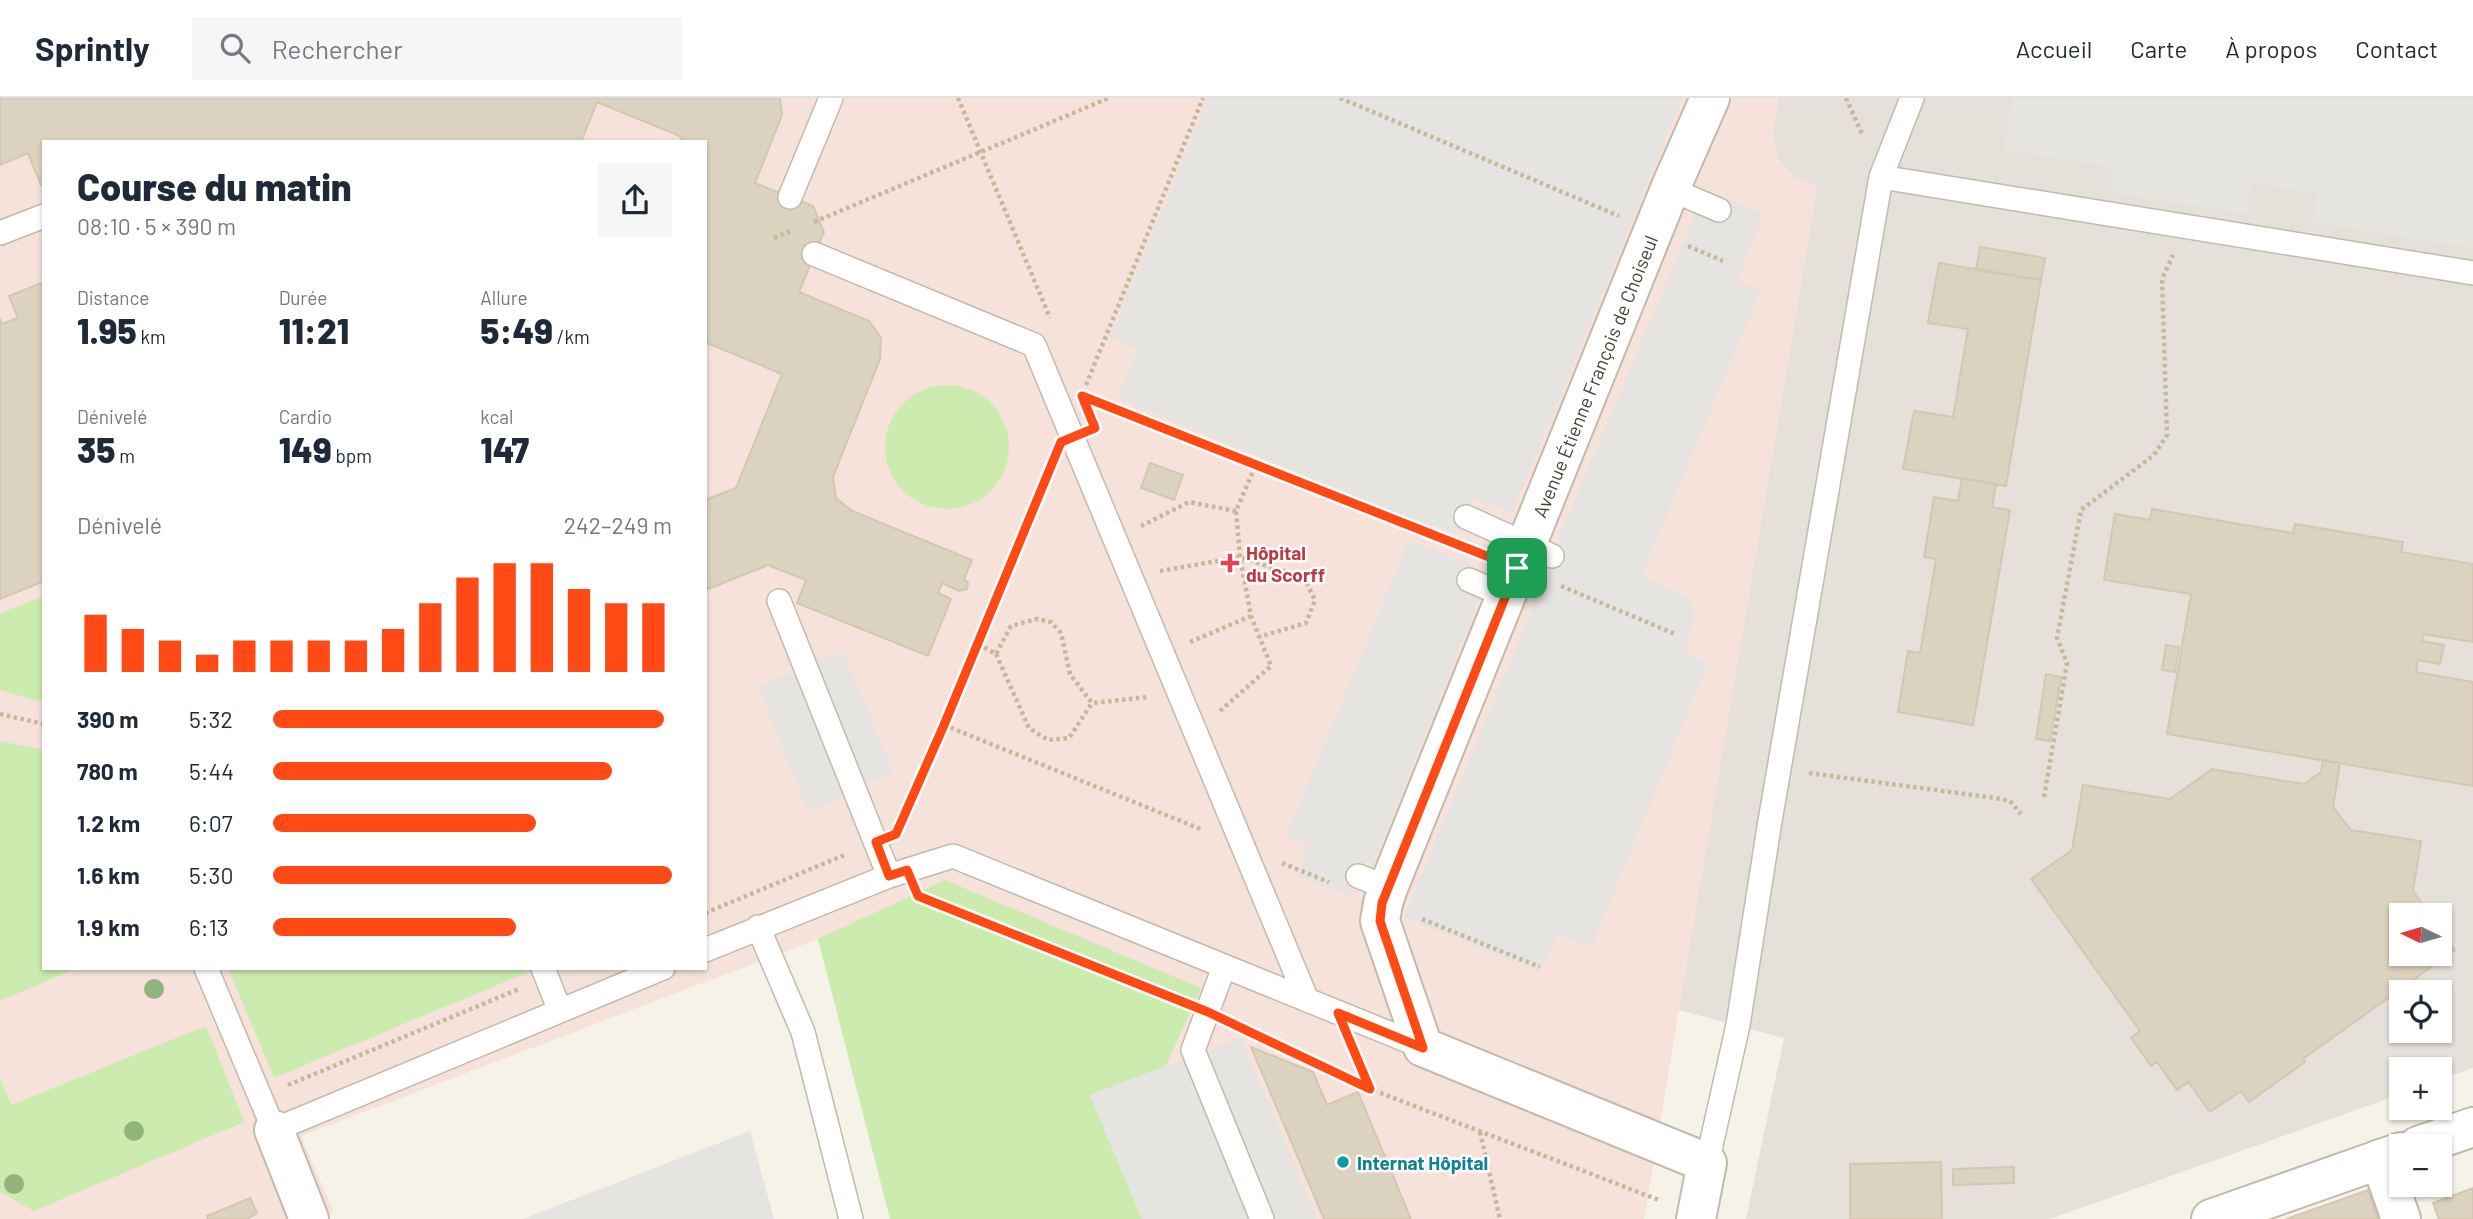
<!DOCTYPE html>
<html lang="fr">
<head>
<meta charset="utf-8">
<style>
  body { margin:0; font-family:Barlow,sans-serif; background:#f6f6f7; color:#1f2937; height:100vh; display:flex; flex-direction:column; font-size:26px; white-space:nowrap }
  * { box-sizing:border-box; margin:0 }
  p { font-size:23px; color:#747a83 }
  .icon { flex:none; width:38px; height:38px; fill:none; stroke:currentColor; stroke-width:2; stroke-linecap:round; stroke-linejoin:round }
  .map { position:relative; flex:1; overflow:hidden }
  .sheet { position:absolute; left:42px; top:42px; width:665px; height:830px; display:flex; flex-direction:column; background:#fff; border-radius:0px; box-shadow:0 2px 5px #0004 }
  .sheet>* { flex:none }
  .needle { width:46px; rotate:275deg }
  .tools { position:absolute; left:2389px; top:805px; display:grid; gap:14px }
  .tools a { display:grid; place-items:center; width:63px; height:63px; border-radius:0px; background:#fff; box-shadow:0 2px 5px #0004; font-size:35px }
  .pin { position:absolute; display:grid; place-items:center; width:60px; height:60px; color:#fff; margin:-30px; border-radius:14px; box-shadow:0 4px 10px #0006 }
  .round { display:grid; place-items:center; flex:none; width:74px; height:74px; border-radius:0px; background:#f6f6f7 }
  .head { display:flex; align-items:center; justify-content:space-between; height:119px; padding:0 35px }
  h1 { font-size:38px; font-weight:800; line-height:52px }
  .stats { display:grid; grid-template-columns:repeat(3,1fr); gap:10px; height:119px; padding:7px 35px }
  .stats div { display:grid; align-content:center }
  .stats b { font-size:35px; font-weight:800 }
  .stats small { font-size:19px; font-weight:400 }
  .stats p { font-size:19px }
  .chart { height:196px; padding:14px 35px }
  .chart p { display:flex; justify-content:space-between }
  .chart svg { width:100%; height:126px; margin-top:7px; stroke:#ff4a15; stroke-width:6 }
  ul { padding:0 35px; list-style:none; font-size:23px }
  li { display:grid; grid-template-columns:112px 84px 1fr; align-items:center; height:52px }
  li i { height:18px; border-radius:9px; background:#ff4a15 }
  header { display:flex; align-items:center; gap:42px; box-sizing:border-box; height:98px; padding:0 35px; background:#fff; border-bottom:2px solid #e0e1e3 }
  header strong { font-size:33px }
  nav { display:flex; gap:38px; margin-inline-start:auto; font-size:24px }
  .search { width:490px; height:63px; background:#f6f6f7; display:flex; align-items:center; gap:18px; box-sizing:border-box; padding:0 24px; border-radius:0px; color:#747a83; font-size:26px }
  .map>svg:first-child { display:block }
</style>
</head>
<body>
<header>
<strong>Sprintly</strong>
<div class="search"><svg class="icon" aria-label="search" viewBox="0 0 24 24"><circle cx="10" cy="10" r="6"/><path d="M15 15l6 6"/></svg>Rechercher</div>
<nav><a>Accueil</a><a>Carte</a><a>À propos</a><a>Contact</a></nav>
</header>
<div class="map">
<svg width="2473" height="1121" viewBox="0 0 2473 1121">
  <rect width="100%" height="100%" fill="#f5f2e8"/>
  <path fill="#e5e1da" fill-rule="evenodd" d="M1779 0H2473V970L2440 982V971H2401V996L2050 1121H1746L1784 940 1679 912 1817 89 1794 79 1777 59 1772 34ZM2401 817H2440V856H2401ZM2401 894H2440V933H2401Z"/>
  <path fill="#f6e1db" fill-rule="evenodd" d="M0 0H1779L1772 34 1777 59 1794 79 1817 89 1644 1121H934L818 841 301 1038 333 1112 322 1121H0ZM44 44H705V870H44Z"/>
  <path fill="#cbecae" d="M885 349a62 62 0 1 1 124 0a62 62 0 1 1-124 0Z
    M44 498V605L0 592V515Z
    M0 643 44 652V870H77L0 903Z
    M945 782 1201 890 1166 968 1090 997 1142 1121H890L818 841Z
    M228 870H530L531 873 274 980Z
    M206 928 244 1024 34 1113 0 1094V979L11 1007Z"/>
  <path fill="#e6e4e0" d="M1209 0H1682L1512 415 1474 400 1460 436 1405 419 1118 300 1137 251 1110 239Z
    M2013 0H2473V150L2313 124 2318 96 2251 85 2246 116 2110 94 2113 69 2004 52Z
    M1726 100 1764 116 1737 182 1760 194 1642 476 1685 498 1693 509 1694 526 1683 553 1708 565 1591 850 1558 837 1538 874 1404 819 1543 485 1559 440 1696 114 1716 122Z
    M1409 442 1476 468 1464 495 1479 501 1371 772 1363 769 1351 799 1297 778 1309 747 1286 739Z
    M843 553 893 674 808 714 758 589Z
    M1241 940 1317 1121H1142L1090 997Z
    M750 1033 774 1121H523Z"/>
  <path fill="#dbd2bf" stroke="#d3c8af" stroke-width="2" d="M0 0H780L782 17 755 85 813 108 824 134 799 194 869 223 881 240 880 261 833 379 836 400 852 413 972 462 964 481 968 485 967 491 959 493 942 485 938 495 951 501 928 558 797 505 806 482 768 467 708 491 705 487V402L736 390 782 276 705 244V44H680L682 39 597 4 581 44H44V86L41 87 28 55 0 67Z
    M1980 149 2045 160 2041 182 1976 172Z
    M1939 165 2041 182 2006 388 1903 371 1914 313 1953 319 1968 231 1928 225Z
    M44 184V483L0 501V221L2 226 18 220 9 198Z
    M1150 365 1183 377 1174 402 1141 390Z
    M1962 380 1996 386 1992 409 2010 412 1973 627 1898 614 1908 553 1920 555 1936 461 1924 459 1934 399 1958 403Z
    M2152 411 2293 435 2295 426 2403 444 2401 454 2473 466V544L2423 536 2422 543 2444 547 2440 566 2418 562 2416 574 2473 584V688L2167 636 2191 496 2104 482 2115 416 2150 422Z
    M2166 547 2179 549 2175 574 2162 572Z
    M2046 576 2061 579 2050 643 2036 641Z
    M2323 662 2340 665 2333 709 2351 732 2421 743 2413 793 2430 817H2401V856H2440V830L2455 852 2303 961 2305 964 2249 1004 2241 993 2210 1014 2188 984 2177 992 2157 964 2151 968 2131 940 2140 933 2031 781 2072 752 2083 687 2170 701 2212 671 2304 686 2321 674Z
    M1251 949 1313 974 1327 1007 1358 994 1411 1121H1324Z
    M1941 1064 1942 1121H1850V1066Z
    M2014 1069V1085L1953 1087V1071Z
    M2473 1090V1121H2439L2433 1105Z
    M2368 1092 2378 1121H2286Z
    M250 1100 257 1115 247 1121H208L207 1118Z"/>
  <g fill="none" stroke-linecap="round" stroke-linejoin="round">
    <defs>
      <path id="service" d="M1881 79 2473 175
        M1670 91 1719 112
        M790 99 831 0
        M0 135 44 118
        M814 156 1034 247 1307 902
        M1466 419 1552 458
        M1469 482 1506 498
        M779 503 889 778
        M1358 778 1388 790
        M758 829 803 934 851 1121
        M705 852 889 778 953 758 1423 949
        M1224 869 1193 952 1262 1121
        M206 870 274 1032 663 870
        M543 870 560 913
        M1707 1065 1738 927 1769 729 1881 79 1912 0"/>
      <g id="minor">
        <path d="M274 1032 309 1121"/>
        <path d="M2418 1048 2473 1029"/>
        <path d="M2380 1061 2401 1121"/>
        <path id="s1" d="M1696 1121 1707 1065 1423 949 1380 823 1383 805 1388 790 1670 91 1710 0"/>
        <path d="M2211 1121 2401 1054"/>
      </g>
    </defs>
    <use href="#service" stroke="#c2bbaa" stroke-width="26"/>
    <use href="#minor" stroke="#c2bbaa" stroke-width="42"/>
    <path stroke="#c5b99a" stroke-width="4.5" stroke-dasharray="3.5 3.5" stroke-linecap="butt" d="M958 0 1050 220
      M1340 0 1619 118
      M1846 0 1863 38
      M814 124 1109 0
      M774 140 793 132
      M1688 148 1723 163
      M1086 287 1203 0
      M1089 301 1442 440
      M1141 428 1189 404 1236 413
      M1160 473 1240 459 1304 480 1315 502 1306 525 1259 539
      M1561 488 1675 536
      M1190 544 1251 518
      M978 546 996 556 1011 528 1037 521 1051 524 1061 535 1070 576 1092 605 1148 599
      M996 556 1029 630 1048 642 1069 640 1092 605
      M1220 613 1271 568 1251 518 1240 459 1236 413 1256 366
      M0 616 44 626
      M944 627 1203 732
      M1809 675 1995 700 2010 703 2021 716
      M2044 699 2067 565 2057 540 2081 412 2154 357 2167 337 2162 181 2173 157
      M902 723 944 627 1050 370
      M1282 765 1329 784
      M924 800 1179 902
      M705 815 847 756
      M1422 821 1540 869
      M1235 927 1369 990
      M1355 956 1370 991 1659 1102
      M288 987 519 891
      M1480 1034 1500 1121"/>
    <use href="#service" stroke="#fff" stroke-width="23"/>
    <use href="#minor" stroke="#fff" stroke-width="38"/>
  </g>
  <g fill="#91b47c">
    <circle cx="154" cy="891" r="10"/>
    <circle cx="134" cy="1033" r="10"/>
    <circle cx="14" cy="1086" r="10"/>
  </g>
  <g fill="none" stroke-linecap="round" stroke-linejoin="round">
    <defs>
      <path id="route" d="M1082 298 1517 470 1382 805 1380 823 1423 950 1338 915 1370 991 1208 914 918 798 907 772 889 778 876 744 896 736 944 627 1061 344 1095 330Z"/>
    </defs>
    <use href="#route" stroke="#fff" stroke-width="14"/>
    <use href="#route" stroke="#ff4a15" stroke-width="9"/>
  </g>
  <path fill="#e0444e" stroke="#fff" stroke-width="2.5" d="M1226.5 454.5h7v7h7v7h-7v7h-7v-7h-7v-7h7z"/>
  <circle fill="#0f9aa8" stroke="#fff" stroke-width="2.5" cx="1343" cy="1064" r="7"/>
  <g text-anchor="middle" dominant-baseline="central" stroke-width="5" stroke-linejoin="round" paint-order="stroke">
    <g font-size="19" fill="#494336" stroke="#fff">
      <text stroke="none"><textPath href="#s1" startOffset="1083">Avenue Étienne François de Choiseul</textPath></text>
    </g>
    <g font-size="19" font-weight="bold" fill="#be3a42" stroke="#fff" text-anchor="start">
      <text x="1246" y="454">Hôpital<tspan x="1246" dy="22">du Scorff</tspan></text>
    </g>
    <g font-size="19" font-weight="bold" fill="#0d838f" stroke="#fff" text-anchor="start">
      <text x="1357" y="1064">Internat Hôpital</text>
    </g>
  </g>
</svg>
<div class="tools">
<a><svg class="needle" viewBox="-14 -14 28 28"><path d="M0-13l5 13h-10z" fill="#e53935"/><path d="M0 13l5-13h-10z" fill="#747a83"/></svg></a>
<a><svg class="icon" aria-label="locate" viewBox="0 0 24 24"><circle cx="12" cy="12" r="6"/><path d="M12 2v4M12 18v4M2 12h4M18 12h4"/></svg></a>
<a>+</a>
<a>−</a>
</div>
<div class="pin" style="left:1517px;top:470px;background:#1e9e55"><svg class="icon" aria-label="arrive" viewBox="0 0 24 24"><path d="M6 21V4h12l-3 4 3 4H6"/></svg></div>
<section class="sheet">
<div class="head"><div><h1>Course du matin</h1><p>08:10 · 5 × 390 m</p></div><a class="round"><svg class="icon" aria-label="share" viewBox="0 0 24 24"><path d="M12 15V3M7 8l5-5 5 5M5 13v7h14v-7"/></svg></a></div>
<div class="stats">
<div><p>Distance</p><b>1.95<small> km</small></b></div>
<div><p>Durée</p><b>11:21</b></div>
<div><p>Allure</p><b>5:49<small> /km</small></b></div>
</div>
<div class="stats">
<div><p>Dénivelé</p><b>35<small> m</small></b></div>
<div><p>Cardio</p><b>149<small> bpm</small></b></div>
<div><p>kcal</p><b>147</b></div>
</div>
<div class="chart"><p><span>Dénivelé</span>242–249 m</p>
<svg viewBox="0 0 160 44" preserveAspectRatio="none"><path d="M5 44V24M15 44V29M25 44V33M35 44V38M45 44V33M55 44V33M65 44V33M75 44V33M85 44V29M95 44V20M105 44V11M115 44V6M125 44V6M135 44V15M145 44V20M155 44V20"/></svg>
</div>
<ul>
<li><b>390 m</b>5:32<i style="width:98%"></i></li>
<li><b>780 m</b>5:44<i style="width:85%"></i></li>
<li><b>1.2 km</b>6:07<i style="width:66%"></i></li>
<li><b>1.6 km</b>5:30<i style="width:100%"></i></li>
<li><b>1.9 km</b>6:13<i style="width:61%"></i></li>
</ul>
</section>
</div>
</body>
</html>
